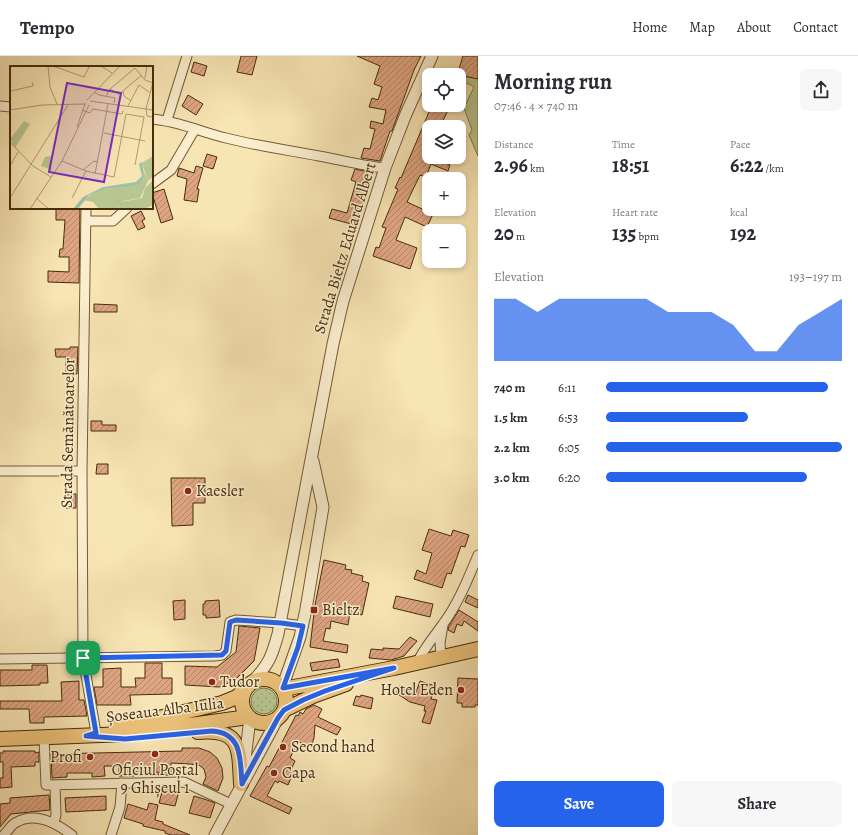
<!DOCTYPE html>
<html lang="en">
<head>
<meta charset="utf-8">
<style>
  body { margin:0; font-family:Alegreya,serif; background:#f7f7f7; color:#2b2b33; height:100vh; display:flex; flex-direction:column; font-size:15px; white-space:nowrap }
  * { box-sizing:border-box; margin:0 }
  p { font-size:13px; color:#7c7c81 }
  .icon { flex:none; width:22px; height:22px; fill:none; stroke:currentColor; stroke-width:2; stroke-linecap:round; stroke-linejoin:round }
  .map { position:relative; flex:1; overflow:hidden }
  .side { display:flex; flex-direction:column; background:#fff; width:380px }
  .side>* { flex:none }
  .controls { position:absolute; left:422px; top:12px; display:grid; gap:8px }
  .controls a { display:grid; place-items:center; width:44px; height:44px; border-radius:8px; background:#fff; box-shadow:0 2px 6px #0003; font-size:20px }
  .pin { position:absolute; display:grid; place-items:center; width:34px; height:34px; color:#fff; margin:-17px; border-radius:8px; box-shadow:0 2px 6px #0006 }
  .round { display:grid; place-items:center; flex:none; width:42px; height:42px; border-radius:8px; background:#f7f7f7 }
  .summary { display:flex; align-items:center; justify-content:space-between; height:68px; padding:0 16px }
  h1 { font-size:22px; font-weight:700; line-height:30px }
  .figures { display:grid; grid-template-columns:repeat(3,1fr); gap:6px; height:68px; padding:4px 16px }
  .figures div { display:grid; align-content:center }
  .figures b { font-size:20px; font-weight:700 }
  .figures small { font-size:11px; font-weight:400 }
  .figures p { font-size:11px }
  .chart { height:112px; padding:8px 16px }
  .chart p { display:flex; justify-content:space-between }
  .chart svg { width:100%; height:72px; margin-top:4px; fill:#2563eb; opacity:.7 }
  .primary-button { display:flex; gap:8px; margin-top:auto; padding:8px 16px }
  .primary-button a { flex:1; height:46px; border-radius:8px; background:#2563eb; color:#fff; font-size:16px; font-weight:700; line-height:46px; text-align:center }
  .primary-button a+a { background:#f7f7f7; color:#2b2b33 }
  ul { padding:0 16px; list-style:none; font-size:13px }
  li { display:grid; grid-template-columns:64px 48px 1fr; align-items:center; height:30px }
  li i { height:10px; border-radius:5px; background:#2563eb }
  header { display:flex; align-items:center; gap:24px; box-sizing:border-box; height:56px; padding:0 20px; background:#fff; border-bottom:1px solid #e1e1e2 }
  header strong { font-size:19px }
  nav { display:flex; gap:22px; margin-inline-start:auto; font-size:14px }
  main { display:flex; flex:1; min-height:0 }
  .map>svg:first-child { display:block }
</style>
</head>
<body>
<header>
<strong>Tempo</strong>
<nav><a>Home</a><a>Map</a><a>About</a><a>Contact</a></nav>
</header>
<main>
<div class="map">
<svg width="478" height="779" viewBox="0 0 478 779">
  <defs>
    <pattern id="garden-dots" width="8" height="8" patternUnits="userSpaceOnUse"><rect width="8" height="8" fill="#b8c691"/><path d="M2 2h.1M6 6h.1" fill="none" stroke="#a0aa7c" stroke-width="1.8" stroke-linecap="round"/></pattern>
    <pattern id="building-hatch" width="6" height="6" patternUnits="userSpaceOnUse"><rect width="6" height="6" fill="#dfa582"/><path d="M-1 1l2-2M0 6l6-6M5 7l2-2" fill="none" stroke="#b78769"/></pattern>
  </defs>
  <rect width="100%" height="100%" fill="#f8e5b4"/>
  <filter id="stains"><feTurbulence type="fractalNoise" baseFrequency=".005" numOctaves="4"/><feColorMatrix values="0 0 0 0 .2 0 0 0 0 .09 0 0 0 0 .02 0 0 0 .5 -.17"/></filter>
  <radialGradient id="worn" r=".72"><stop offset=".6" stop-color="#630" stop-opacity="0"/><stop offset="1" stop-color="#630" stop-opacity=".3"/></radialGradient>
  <path fill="#b8c691" stroke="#7e794e" d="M459 19 478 23V100L469 79 472 74 464 52 474 31 459 23Z"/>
  <path fill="url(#garden-dots)" stroke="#7e794e" d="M251 645a13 13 0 1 1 26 0a13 13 0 1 1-26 0Z"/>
  <path fill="url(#building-hatch)" stroke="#452c0b" d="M241 0H257L252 19 237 16Z
    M357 0H421L414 14 392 75H390L380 105 361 102 364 92 370 93 375 73 370 72 371 65 383 68 386 54 369 51 372 42 378 44 382 31 374 28 380 10Z
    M463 0H478V23L459 19V13Z
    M194 6 207 10 204 20 191 16Z
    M188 39 203 48 196 59 182 50Z
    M432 49H436L448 54 440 71H429V101L450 109 448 115 431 108 426 121 420 119 407 146 433 158 427 171 405 161 396 184 417 192 410 213 373 200 376 191 379 192 386 172 382 171 398 133 395 132 400 121 401 122Z
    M207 98 217 101 213 113 203 110Z
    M196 110 203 112 197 133H199L197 146 184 144 187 123 177 120 179 112 194 117Z
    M355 113 373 117 355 169 329 162 332 153 347 157 356 126 351 124Z
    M164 133 173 163 161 167 152 137Z
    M56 152H80L79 227 48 226V215L69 216V201H59L60 193H63L65 164H56Z
    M141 155 145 163 142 165 145 171 138 174 131 160Z
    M94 248 117 249V256H94Z
    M70 291H78L77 318H66V301H56L55 293H70Z
    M91 365H102V369H116V375H91Z
    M97 408H108V418H96Z
    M171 422H205V447H193V469L172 470Z
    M66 438H76V452H66Z
    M429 473 451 480 453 474 469 479 465 491 461 490 451 518 447 517 442 532 414 523 417 514 426 518 432 497 422 494Z
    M324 504 346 509 345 513 352 514 351 517 363 520 362 525 369 527 362 559 350 556 348 569 331 565 330 573 326 572 323 585 348 589 347 597 310 591 315 549Z
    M468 539 478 544V552L465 546Z
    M396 540 433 548 430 561 393 552Z
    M185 544V563L174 564 173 545Z
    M219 544 220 561 206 562V559H203V548H205V545Z
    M459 554 478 566V575L464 565 462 570 457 568 454 577 448 574 449 570Z
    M239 570 260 572 254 605 235 624 219 631 185 629V610L217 611 236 596Z
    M410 581 417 585 404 600 391 604 369 602 371 593 383 594V592L399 593Z
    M338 603 340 611 312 615 310 607Z
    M145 607H162V622H172V638L130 639 131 649H97L94 631H103V613L121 612V631H136L135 622H145Z
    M32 609H47L48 627H40V629L0 630V614H32Z
    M458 622 478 623V649H475V651H462V647H457Z
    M79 625V644H84L87 660 44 661V667H30L29 653H0V645H62L61 626Z
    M420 625 435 630 431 643 437 644 430 668 422 666 426 655H424L425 650 410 646 396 637 399 630 415 639Z
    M361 639 373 642 371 653 353 649 356 640 360 641Z
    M314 649 322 653 318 661 341 672 337 679 315 669 314 682 311 691 298 686 290 702 295 705 291 714 294 715 288 729 279 725 278 727 275 725 267 740 292 752 289 758 250 740 267 710 269 711 277 696 296 659 298 660 300 656 303 658 306 653Z
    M182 692H199L210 696 217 702 222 712 223 722 218 735 203 728 206 721 204 713 199 709 190 708 171 707V719H158V716H133L134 720H119V710H104L105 720 92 721V717H67V721L52 722 51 698 182 695Z
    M3 695H35V697L39 696V706H35V710L11 711 12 731 0 732V722H3V706H0V697H3Z
    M163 732 179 735 175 750 159 747Z
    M49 739 50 754 11 758 0 771V748L10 747V742Z
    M106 740V754L66 756 65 742Z
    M194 740 207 744 215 747 210 762 189 757Z
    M149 747 158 749 155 764 163 766V768L190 779H171L165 777V775L143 770V768L124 762 128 748 147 754Z"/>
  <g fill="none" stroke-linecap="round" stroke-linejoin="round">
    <defs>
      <path id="minor" d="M0 50 11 51
        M152 63C178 65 201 76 226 82 257 90 288 94 319 100 341 104 363 110 385 112
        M167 64 187 0
        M152 128 171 114 195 73
        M86 152 82 415 83 602 96 677
        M87 165H113L127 152
        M0 415H82
        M441 601 440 587 443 569
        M0 603 215 600 222 599 226 595 230 566 236 564 281 567 303 570
        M417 607C424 592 434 581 443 568 458 548 468 523 478 499
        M44 682 46 729 184 726 231 748
        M54 767 56 759 55 729
        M4 779C8 775 11 769 15 767 35 755 56 767 72 779
        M111 779 120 751 122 727"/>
      <path id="tertiary" d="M253 625C269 608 272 600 278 578L333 288 343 245 385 112 406 58 432 0
        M282 632 300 581 306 553 323 451 313 405
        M244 712 250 662
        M215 779 278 662"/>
      <path id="primary" d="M242 645a22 22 0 1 1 44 0a22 22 0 1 1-44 0Z
        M283 633 394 612 478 593
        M284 654 313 640 346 628
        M116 672 222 647 237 641 244 634
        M198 676C242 672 239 693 241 728
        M0 683 126 678 248 661"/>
    </defs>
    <use href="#minor" stroke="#725a35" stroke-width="11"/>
    <use href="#tertiary" stroke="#725a35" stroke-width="13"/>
    <use href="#primary" stroke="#452c0b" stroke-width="16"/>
    <use href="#minor" stroke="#faeece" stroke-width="9"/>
    <use href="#tertiary" stroke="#faeece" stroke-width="11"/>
    <use href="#primary" stroke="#ecc27a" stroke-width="14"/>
  </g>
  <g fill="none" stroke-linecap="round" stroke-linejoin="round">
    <defs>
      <path id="route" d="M236 564 281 567 303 570 298 591 283 632 394 612 325 635 303 644 284 654 278 662 242 728C240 704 243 677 212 675L125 683 86 680 96 677 83 602 222 599 226 595 230 566Z"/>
    </defs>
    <use href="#route" stroke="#fff" stroke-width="8"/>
    <use href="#route" stroke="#2563eb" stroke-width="5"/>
  </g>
  <g fill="#8f2418" stroke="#faeece" stroke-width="1.5">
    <circle cx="188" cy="435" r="4"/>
    <rect x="310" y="550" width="8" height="8" rx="2"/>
    <circle cx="212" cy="626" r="4"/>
    <circle cx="461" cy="634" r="4"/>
    <circle cx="283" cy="691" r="4"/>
    <circle cx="155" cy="698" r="4"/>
    <circle cx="90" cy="701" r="4"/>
    <circle cx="274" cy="717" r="4"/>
  </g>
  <g text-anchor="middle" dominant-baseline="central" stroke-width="3" stroke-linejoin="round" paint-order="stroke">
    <g font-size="16" fill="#452c0b" stroke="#faeece">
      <text transform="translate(345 192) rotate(-73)">Strada Bieltz Eduard Albert</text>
      <text transform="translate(68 377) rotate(-89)">Strada Semănătoarelor</text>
      <text transform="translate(165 654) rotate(-7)">Șoseaua Alba Iulia</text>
    </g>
    <g font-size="16" fill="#452c0b" stroke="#faeece" text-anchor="start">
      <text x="196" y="435">Kaesler</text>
      <text x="322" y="554">Bieltz</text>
      <text x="220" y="626">Tudor</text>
      <text x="453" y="634" text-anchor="end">Hotel Eden</text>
      <text x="291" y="691">Second hand</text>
      <text x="82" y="701" text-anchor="end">Profi</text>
      <text x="155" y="714" text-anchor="middle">Oficiul Poștal<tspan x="155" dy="18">9 Ghișeul 1</tspan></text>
      <text x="282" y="717">Capa</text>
    </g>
  </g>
  <g transform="translate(10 10)">
    <rect width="143" height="143" fill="#f8e5b4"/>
    <path d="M143 90V111L138 115 132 97Z" fill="#b8c691"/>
    <path d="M133 103 138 115 130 132 113 135 106 143H89L83 136 73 134 91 123 118 121 131 116 134 112Z" fill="#b8c691"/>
    <path d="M14 55 20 58 5 82 0 73Z" fill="#b8c691"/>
    <path d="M41 90V102L42 104 31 100 35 91ZM143 114V139L134 143H107L111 136 132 132 135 122Z" fill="#b8c691"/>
    <path d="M143 88 132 96 134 111 131 117 118 121 93 123 78 130 68 143H63L73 131 93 121 126 116 132 110 129 98Z" fill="#9ebfaa"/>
    <path fill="none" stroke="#b09b70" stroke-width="1" d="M38 0 40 21 47 38M43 0 74 11 79 1M91 0 102 7M135 12 137 0M100 23 109 28 132 9M0 25 23 20 22 16M113 25 114 30 121 35M84 26 89 29 105 32 104 37M96 31 99 24 125 2 135 14 143 17M77 34 110 0M80 35 143 44M118 40 129 19 139 26M136 43 143 16M136 43 137 50 143 51M0 44 32 39 76 38M72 44 80 47 83 43 112 48 113 45M67 61 75 38M94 67 135 75M0 76 23 100 41 111M52 95 76 105 104 111 116 48 134 51 125 99M0 100 8 86M73 104 84 95 88 96M85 108 98 38M0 132 58 39M26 132 39 143M62 132 76 105M20 143 52 95 79 39"/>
    <path fill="#7b2cbf" fill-opacity="0.15" stroke="#7b2cbf" stroke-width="2" d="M57 17 111 27 94 116 39 106Z"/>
    <rect width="143" height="143" fill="none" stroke="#452c0b" stroke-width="2"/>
  </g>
  <rect width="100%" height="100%" filter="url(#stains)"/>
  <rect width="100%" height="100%" fill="url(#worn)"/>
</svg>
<div class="controls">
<a><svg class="icon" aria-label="locate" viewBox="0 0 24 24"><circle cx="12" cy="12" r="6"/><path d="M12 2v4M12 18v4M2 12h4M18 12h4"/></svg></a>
<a><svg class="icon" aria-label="layers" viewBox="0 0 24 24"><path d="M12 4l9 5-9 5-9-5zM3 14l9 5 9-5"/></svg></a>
<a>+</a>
<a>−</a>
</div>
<div class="pin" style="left:83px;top:602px;background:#1e9e55"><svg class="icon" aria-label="arrive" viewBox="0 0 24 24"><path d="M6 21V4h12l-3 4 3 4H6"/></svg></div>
</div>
<section class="side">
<div class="summary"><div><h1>Morning run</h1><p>07:46 · 4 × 740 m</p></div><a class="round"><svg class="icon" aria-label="share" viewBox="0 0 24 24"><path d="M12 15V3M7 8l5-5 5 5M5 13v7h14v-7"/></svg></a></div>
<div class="figures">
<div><p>Distance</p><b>2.96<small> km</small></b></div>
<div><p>Time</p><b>18:51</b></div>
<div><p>Pace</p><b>6:22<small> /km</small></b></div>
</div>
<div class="figures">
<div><p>Elevation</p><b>20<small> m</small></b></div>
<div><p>Heart rate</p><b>135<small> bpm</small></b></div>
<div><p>kcal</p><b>192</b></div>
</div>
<div class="chart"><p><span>Elevation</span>193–197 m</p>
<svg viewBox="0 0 160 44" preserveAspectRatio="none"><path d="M0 44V6L10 6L20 14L30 6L40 6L50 6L60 6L70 6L80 14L90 14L100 14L110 22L120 38L130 38L140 22L150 14L160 6V44z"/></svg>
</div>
<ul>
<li><b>740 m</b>6:11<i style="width:94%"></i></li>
<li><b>1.5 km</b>6:53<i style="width:60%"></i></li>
<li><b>2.2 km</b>6:05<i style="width:100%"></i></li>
<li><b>3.0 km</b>6:20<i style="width:85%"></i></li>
</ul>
<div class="primary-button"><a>Save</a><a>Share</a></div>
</section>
</main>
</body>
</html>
